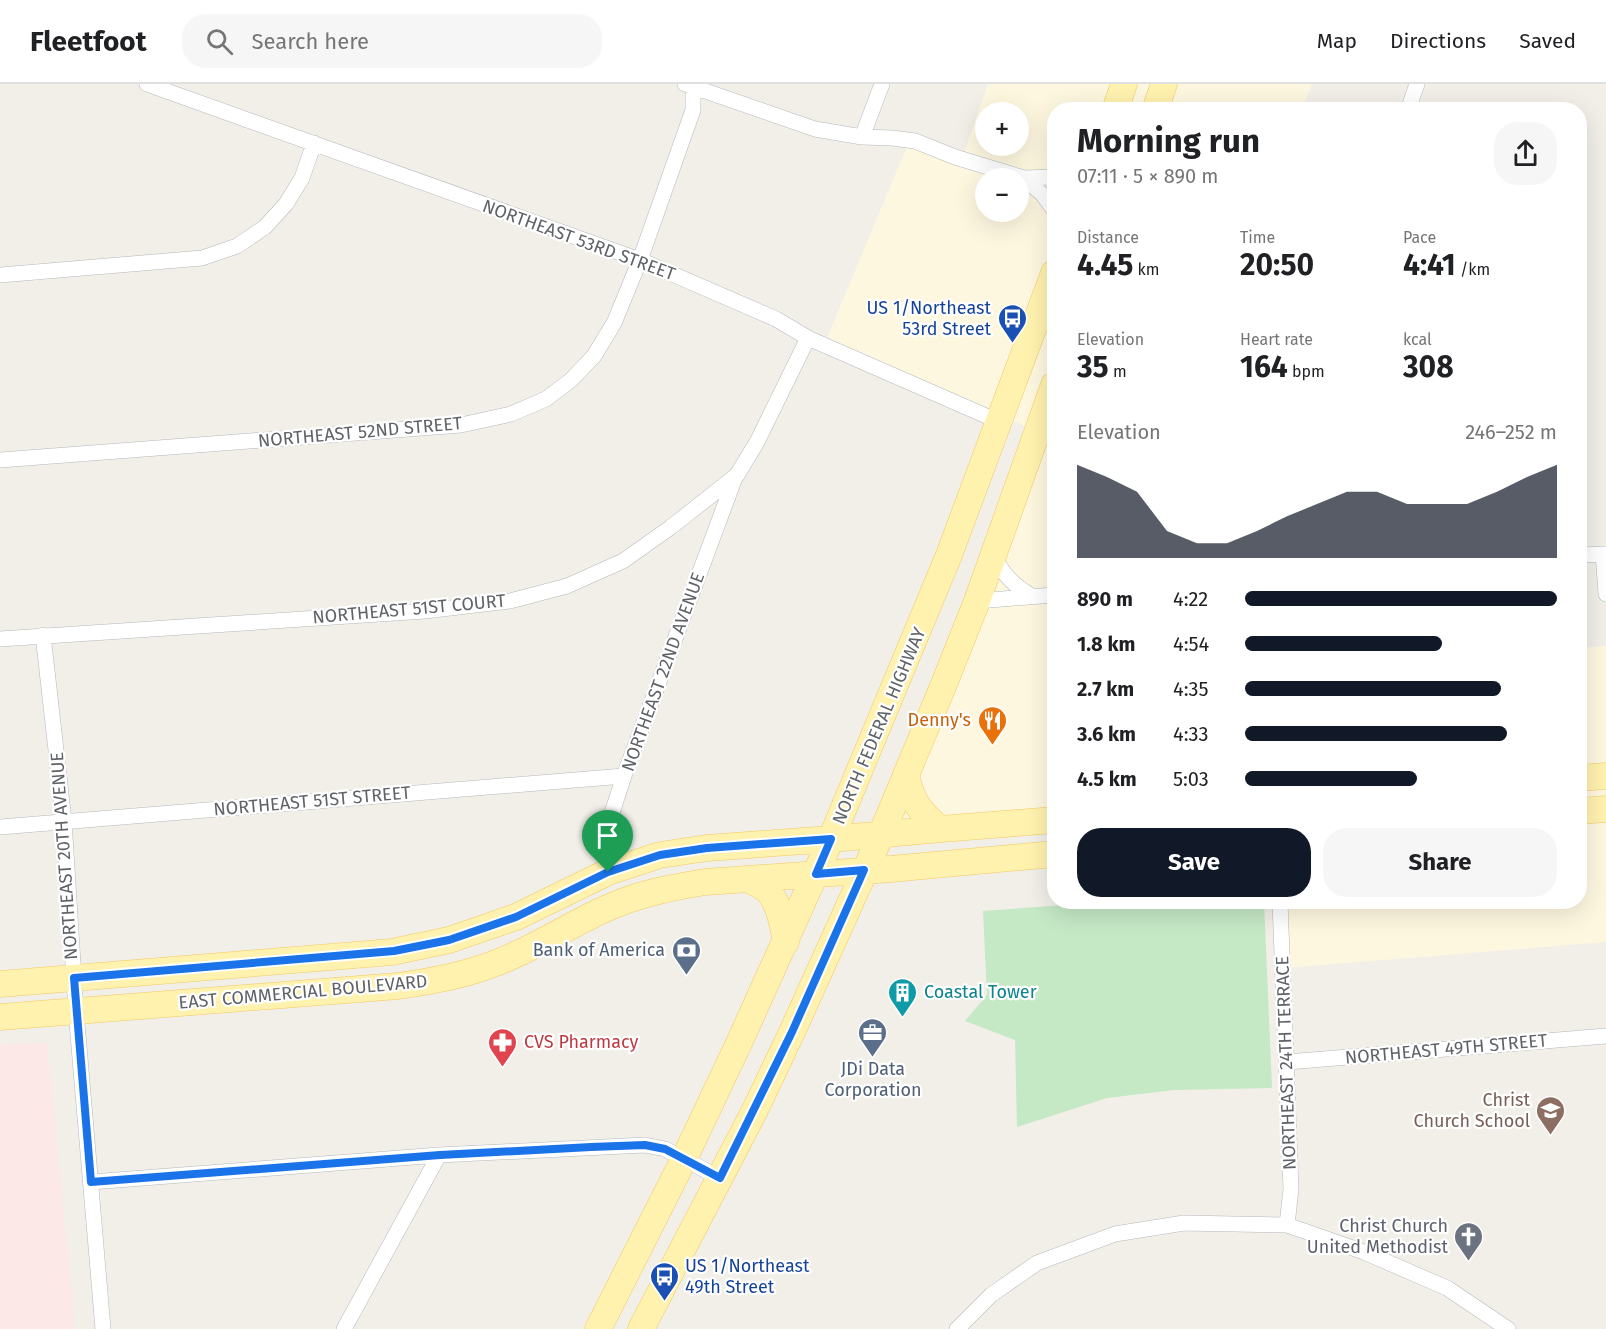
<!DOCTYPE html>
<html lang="en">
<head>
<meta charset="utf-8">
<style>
  body { margin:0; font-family:"Fira Sans",sans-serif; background:#f6f6f6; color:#202124; height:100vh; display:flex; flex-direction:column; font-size:22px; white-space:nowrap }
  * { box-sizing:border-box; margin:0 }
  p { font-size:20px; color:#757577 }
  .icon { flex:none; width:33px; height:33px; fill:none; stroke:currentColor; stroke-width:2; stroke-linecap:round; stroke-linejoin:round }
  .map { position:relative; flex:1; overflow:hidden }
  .drawer { position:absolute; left:1047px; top:18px; width:540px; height:807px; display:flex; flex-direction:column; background:#fff; border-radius:24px; box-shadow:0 6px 24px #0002 }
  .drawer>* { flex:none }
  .fabs { position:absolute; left:975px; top:18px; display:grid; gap:12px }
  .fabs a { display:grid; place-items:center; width:54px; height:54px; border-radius:50%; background:#fff; box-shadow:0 6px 24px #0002; font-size:30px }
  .pin { position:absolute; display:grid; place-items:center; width:51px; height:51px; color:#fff; margin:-62px -26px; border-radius:50% 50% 50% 0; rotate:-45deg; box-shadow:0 0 6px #0007 }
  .pin .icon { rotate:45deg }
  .round { display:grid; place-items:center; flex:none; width:63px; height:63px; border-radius:24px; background:#f6f6f6 }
  .summary { display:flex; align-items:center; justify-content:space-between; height:102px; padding:0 30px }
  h1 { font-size:33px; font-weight:700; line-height:45px }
  .metrics { display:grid; grid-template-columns:repeat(3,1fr); gap:9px; height:102px; padding:6px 30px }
  .metrics div { display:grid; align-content:center }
  .metrics b { font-size:30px; font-weight:700 }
  .metrics small { font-size:16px; font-weight:400 }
  .metrics p { font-size:16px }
  .chart { height:168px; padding:12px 30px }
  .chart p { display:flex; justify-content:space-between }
  .chart svg { width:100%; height:108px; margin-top:6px; fill:#111827; opacity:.7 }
  .primary-button { display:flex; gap:12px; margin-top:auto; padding:12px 30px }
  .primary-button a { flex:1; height:69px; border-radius:24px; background:#111827; color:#fff; font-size:24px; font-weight:700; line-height:69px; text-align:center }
  .primary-button a+a { background:#f6f6f6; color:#202124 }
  ul { padding:0 30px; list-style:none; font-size:20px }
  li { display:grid; grid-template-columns:96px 72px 1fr; align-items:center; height:45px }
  li i { height:15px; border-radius:8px; background:#111827 }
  header { display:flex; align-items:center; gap:36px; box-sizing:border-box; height:84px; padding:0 30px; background:#fff; border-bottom:2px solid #e0e0e0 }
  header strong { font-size:28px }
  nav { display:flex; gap:33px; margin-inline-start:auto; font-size:21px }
  .search { width:420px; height:54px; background:#f6f6f6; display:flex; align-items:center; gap:15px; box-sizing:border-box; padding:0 21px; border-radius:24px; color:#757577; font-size:22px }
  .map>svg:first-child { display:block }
</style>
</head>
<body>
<header>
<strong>Fleetfoot</strong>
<div class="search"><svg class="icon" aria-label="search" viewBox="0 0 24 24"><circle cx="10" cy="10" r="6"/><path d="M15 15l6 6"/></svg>Search here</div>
<nav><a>Map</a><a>Directions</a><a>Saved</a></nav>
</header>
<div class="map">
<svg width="1606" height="1245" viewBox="0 0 1606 1245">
  <rect width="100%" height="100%" fill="#f1efe8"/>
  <path fill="#fef7e0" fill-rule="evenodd" d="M988 0H1312L1302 25 1054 26V736L879 751 1038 348 938 302 870 274 827 254 908 60 960 80ZM986 28H1018V62H986ZM986 94H1018V128H986Z
    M1606 562V858L1284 884 1280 818H1580V564Z"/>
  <path fill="#fce8e6" d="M47 958 75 1245H0V961Z"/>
  <path fill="#c5e8c5" d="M1107 818H1264L1272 1004 1174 1006 1107 1014 1017 1043 1015 956 965 937 987 911 983 827Z"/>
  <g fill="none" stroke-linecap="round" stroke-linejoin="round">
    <defs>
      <path id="street" d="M147 0 640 176 776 235 808 254 1000 338
        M685 0 815 45 862 53 892 54 915 57 955 73 1024 94 1054 93
        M1408 26 1417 0
        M862 53 882 0
        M1024 94 1043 111 1054 126
        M0 191 202 174 237 162 265 143 286 120 302 94 314 59
        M0 376 461 341 511 330 546 315 571 296 594 272 614 239 640 176 693 26V0
        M1603 470 1606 510
        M1580 471 1606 470
        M993 473C1006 492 1012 501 1032 512
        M977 517 1054 511
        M43 551 64 737 76 927 103 1245
        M0 555 425 527 510 517 567 502 623 477 671 443 737 391 757 358 808 254
        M0 743 624 692
        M608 788 605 765 607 744 624 692 736 391
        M1280 818 1291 1105 1287 1141
        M1287 978 1606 952
        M91 1098 439 1071 645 1061 665 1065 720 1094
        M344 1245 439 1071
        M957 1245 991 1211 1037 1179 1115 1150 1184 1139 1287 1141 1364 1168 1447 1204 1508 1245"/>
      <path id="primary" d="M1115 26 1124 0
        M1155 26 1164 0
        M906 690C911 716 920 729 941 745
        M1580 694 1606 692
        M1580 727 1606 725
        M748 795C753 798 760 801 765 804 780 818 782 839 786 858
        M0 900 392 868 449 856 516 833 608 788 660 771 707 764 831 755 941 745 1054 736
        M0 933 398 902C433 897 467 891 501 877 539 862 574 838 612 822 642 809 674 803 705 798L891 785 1054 770
        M598 1245 684 1075 739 959 831 755 949 471 1054 189
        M641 1245 755 1026 792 948 881 751 944 600 977 517 1054 301"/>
    </defs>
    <use href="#street" stroke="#b5b8bc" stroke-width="16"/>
    <use href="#primary" stroke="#f2c960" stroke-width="27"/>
    <use href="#street" stroke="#fff" stroke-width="15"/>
    <use href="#primary" stroke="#fff2af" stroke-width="26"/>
  </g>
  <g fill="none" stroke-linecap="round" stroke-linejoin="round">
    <defs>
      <path id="route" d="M831 755 816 790 864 786 792 948 720 1094 665 1065 645 1061 591 1063 440 1071 91 1098 74 894 394 867 449 856 516 833 608 788 660 771 707 764Z"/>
    </defs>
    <use href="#route" stroke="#fff" stroke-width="12"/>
    <use href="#route" stroke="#1a73e8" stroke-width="8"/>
  </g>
  <defs>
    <symbol id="bus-pin" viewBox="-11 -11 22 30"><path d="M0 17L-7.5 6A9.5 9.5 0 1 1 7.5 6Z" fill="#1a4fb4" stroke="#fff"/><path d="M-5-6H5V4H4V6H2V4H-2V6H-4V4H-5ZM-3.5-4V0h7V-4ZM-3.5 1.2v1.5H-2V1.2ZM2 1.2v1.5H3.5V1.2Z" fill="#fff"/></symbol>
    <symbol id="restaurant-pin" viewBox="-11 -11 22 30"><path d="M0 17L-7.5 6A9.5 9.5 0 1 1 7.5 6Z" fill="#e8710a" stroke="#fff"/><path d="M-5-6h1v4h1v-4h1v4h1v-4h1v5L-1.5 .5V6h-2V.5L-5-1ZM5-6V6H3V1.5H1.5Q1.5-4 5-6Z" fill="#fff"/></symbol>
    <symbol id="bank-pin" viewBox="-11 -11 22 30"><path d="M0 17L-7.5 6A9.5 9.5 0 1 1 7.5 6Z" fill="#5c6f8a" stroke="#fff"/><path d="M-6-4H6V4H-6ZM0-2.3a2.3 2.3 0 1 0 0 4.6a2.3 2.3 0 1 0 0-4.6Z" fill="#fff"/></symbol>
    <symbol id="building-pin" viewBox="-11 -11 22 30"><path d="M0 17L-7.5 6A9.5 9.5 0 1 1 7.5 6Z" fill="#0f9aa8" stroke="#fff"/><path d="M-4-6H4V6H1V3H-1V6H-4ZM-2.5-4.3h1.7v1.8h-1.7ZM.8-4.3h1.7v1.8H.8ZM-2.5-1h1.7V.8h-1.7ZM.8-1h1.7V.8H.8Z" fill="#fff"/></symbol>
    <symbol id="office-pin" viewBox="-11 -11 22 30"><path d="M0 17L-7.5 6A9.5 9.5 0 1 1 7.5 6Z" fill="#5c6f8a" stroke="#fff"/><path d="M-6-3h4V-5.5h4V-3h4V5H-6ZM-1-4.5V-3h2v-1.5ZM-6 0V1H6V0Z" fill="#fff"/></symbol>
    <symbol id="pharmacy-pin" viewBox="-11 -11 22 30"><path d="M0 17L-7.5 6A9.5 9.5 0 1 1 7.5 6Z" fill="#e0444e" stroke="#fff"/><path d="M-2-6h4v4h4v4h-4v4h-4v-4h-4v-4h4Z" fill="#fff"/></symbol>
    <symbol id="school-pin" viewBox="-11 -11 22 30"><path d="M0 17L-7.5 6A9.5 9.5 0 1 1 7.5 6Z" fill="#8d6e63" stroke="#fff"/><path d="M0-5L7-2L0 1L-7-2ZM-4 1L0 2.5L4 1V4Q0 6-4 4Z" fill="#fff"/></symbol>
    <symbol id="church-pin" viewBox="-11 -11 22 30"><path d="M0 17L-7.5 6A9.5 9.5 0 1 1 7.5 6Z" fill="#6b7280" stroke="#fff"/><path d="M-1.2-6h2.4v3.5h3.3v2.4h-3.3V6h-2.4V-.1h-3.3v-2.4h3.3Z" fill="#fff"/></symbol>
  </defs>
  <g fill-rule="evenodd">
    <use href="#bus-pin" x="996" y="218" width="33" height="45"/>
    <use href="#restaurant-pin" x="976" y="620" width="33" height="45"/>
    <use href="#bank-pin" x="670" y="850" width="33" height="45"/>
    <use href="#building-pin" x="886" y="892" width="33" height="45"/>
    <use href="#office-pin" x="856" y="932" width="33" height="45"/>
    <use href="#pharmacy-pin" x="486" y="942" width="33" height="45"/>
    <use href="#school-pin" x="1534" y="1010" width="33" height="45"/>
    <use href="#church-pin" x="1452" y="1136" width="33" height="45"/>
    <use href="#bus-pin" x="648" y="1176" width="33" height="45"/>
  </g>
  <g text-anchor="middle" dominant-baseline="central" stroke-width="4.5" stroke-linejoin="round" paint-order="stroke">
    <g font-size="18" fill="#5f6368" stroke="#fff">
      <text transform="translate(579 156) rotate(20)">NORTHEAST 53RD STREET</text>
      <text transform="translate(360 348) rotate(-5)">NORTHEAST 52ND STREET</text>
      <text transform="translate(409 525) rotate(-5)">NORTHEAST 51ST COURT</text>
      <text transform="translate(663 588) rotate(-70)">NORTHEAST 22ND AVENUE</text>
      <text transform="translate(879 642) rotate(-67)">NORTH FEDERAL HIGHWAY</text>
      <text transform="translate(312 717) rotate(-5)">NORTHEAST 51ST STREET</text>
      <text transform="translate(64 772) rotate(-94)">NORTHEAST 20TH AVENUE</text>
      <text transform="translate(303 908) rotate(-5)">EAST COMMERCIAL BOULEVARD</text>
      <text transform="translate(1446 965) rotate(-5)">NORTHEAST 49TH STREET</text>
      <text transform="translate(1286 979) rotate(-92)">NORTHEAST 24TH TERRACE</text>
    </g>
    <g font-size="18" fill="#164399" stroke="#fff" text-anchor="end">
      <text x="991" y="224">US 1/Northeast<tspan x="991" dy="21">53rd Street</tspan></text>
      <text x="685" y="1182" text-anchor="start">US 1/Northeast<tspan x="685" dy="21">49th Street</tspan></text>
    </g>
    <g font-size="18" fill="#c56008" stroke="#fff" text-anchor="end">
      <text x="971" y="636">Denny's</text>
    </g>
    <g font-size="18" fill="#4e5e75" stroke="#fff" text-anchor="end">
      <text x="665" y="866">Bank of America</text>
      <text x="873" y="985" text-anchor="middle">JDi Data<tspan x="873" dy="21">Corporation</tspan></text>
    </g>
    <g font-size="18" fill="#0d838f" stroke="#fff" text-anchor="start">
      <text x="924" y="908">Coastal Tower</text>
    </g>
    <g font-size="18" fill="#be3a42" stroke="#fff" text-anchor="start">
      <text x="524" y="958">CVS Pharmacy</text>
    </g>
    <g font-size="18" fill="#785e54" stroke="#fff" text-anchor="end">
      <text x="1530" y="1016">Christ<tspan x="1530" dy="21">Church School</tspan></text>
    </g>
    <g font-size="18" fill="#5b616d" stroke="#fff" text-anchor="end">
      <text x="1448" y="1142">Christ Church<tspan x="1448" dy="21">United Methodist</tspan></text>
    </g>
  </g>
</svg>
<div class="fabs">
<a>+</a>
<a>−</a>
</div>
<div class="pin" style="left:608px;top:788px;background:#1e9e55"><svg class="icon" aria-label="arrive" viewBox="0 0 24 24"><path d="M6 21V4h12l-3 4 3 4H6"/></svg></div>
<section class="drawer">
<div class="summary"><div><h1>Morning run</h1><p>07:11 · 5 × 890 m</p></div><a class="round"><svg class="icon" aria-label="share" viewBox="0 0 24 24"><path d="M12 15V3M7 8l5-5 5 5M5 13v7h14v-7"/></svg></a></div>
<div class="metrics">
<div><p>Distance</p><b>4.45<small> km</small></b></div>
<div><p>Time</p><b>20:50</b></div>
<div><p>Pace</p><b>4:41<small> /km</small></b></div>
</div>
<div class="metrics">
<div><p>Elevation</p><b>35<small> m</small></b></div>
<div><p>Heart rate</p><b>164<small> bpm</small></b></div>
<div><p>kcal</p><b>308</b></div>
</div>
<div class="chart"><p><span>Elevation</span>246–252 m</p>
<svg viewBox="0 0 160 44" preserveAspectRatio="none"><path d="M0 44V6L10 11L20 17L30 33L40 38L50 38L60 33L70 27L80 22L90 17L100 17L110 22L120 22L130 22L140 17L150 11L160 6V44z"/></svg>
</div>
<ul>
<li><b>890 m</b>4:22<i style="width:100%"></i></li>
<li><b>1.8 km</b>4:54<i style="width:63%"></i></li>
<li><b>2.7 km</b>4:35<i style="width:82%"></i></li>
<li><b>3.6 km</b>4:33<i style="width:84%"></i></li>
<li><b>4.5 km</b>5:03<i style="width:55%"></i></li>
</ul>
<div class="primary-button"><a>Save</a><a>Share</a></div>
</section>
</div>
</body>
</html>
